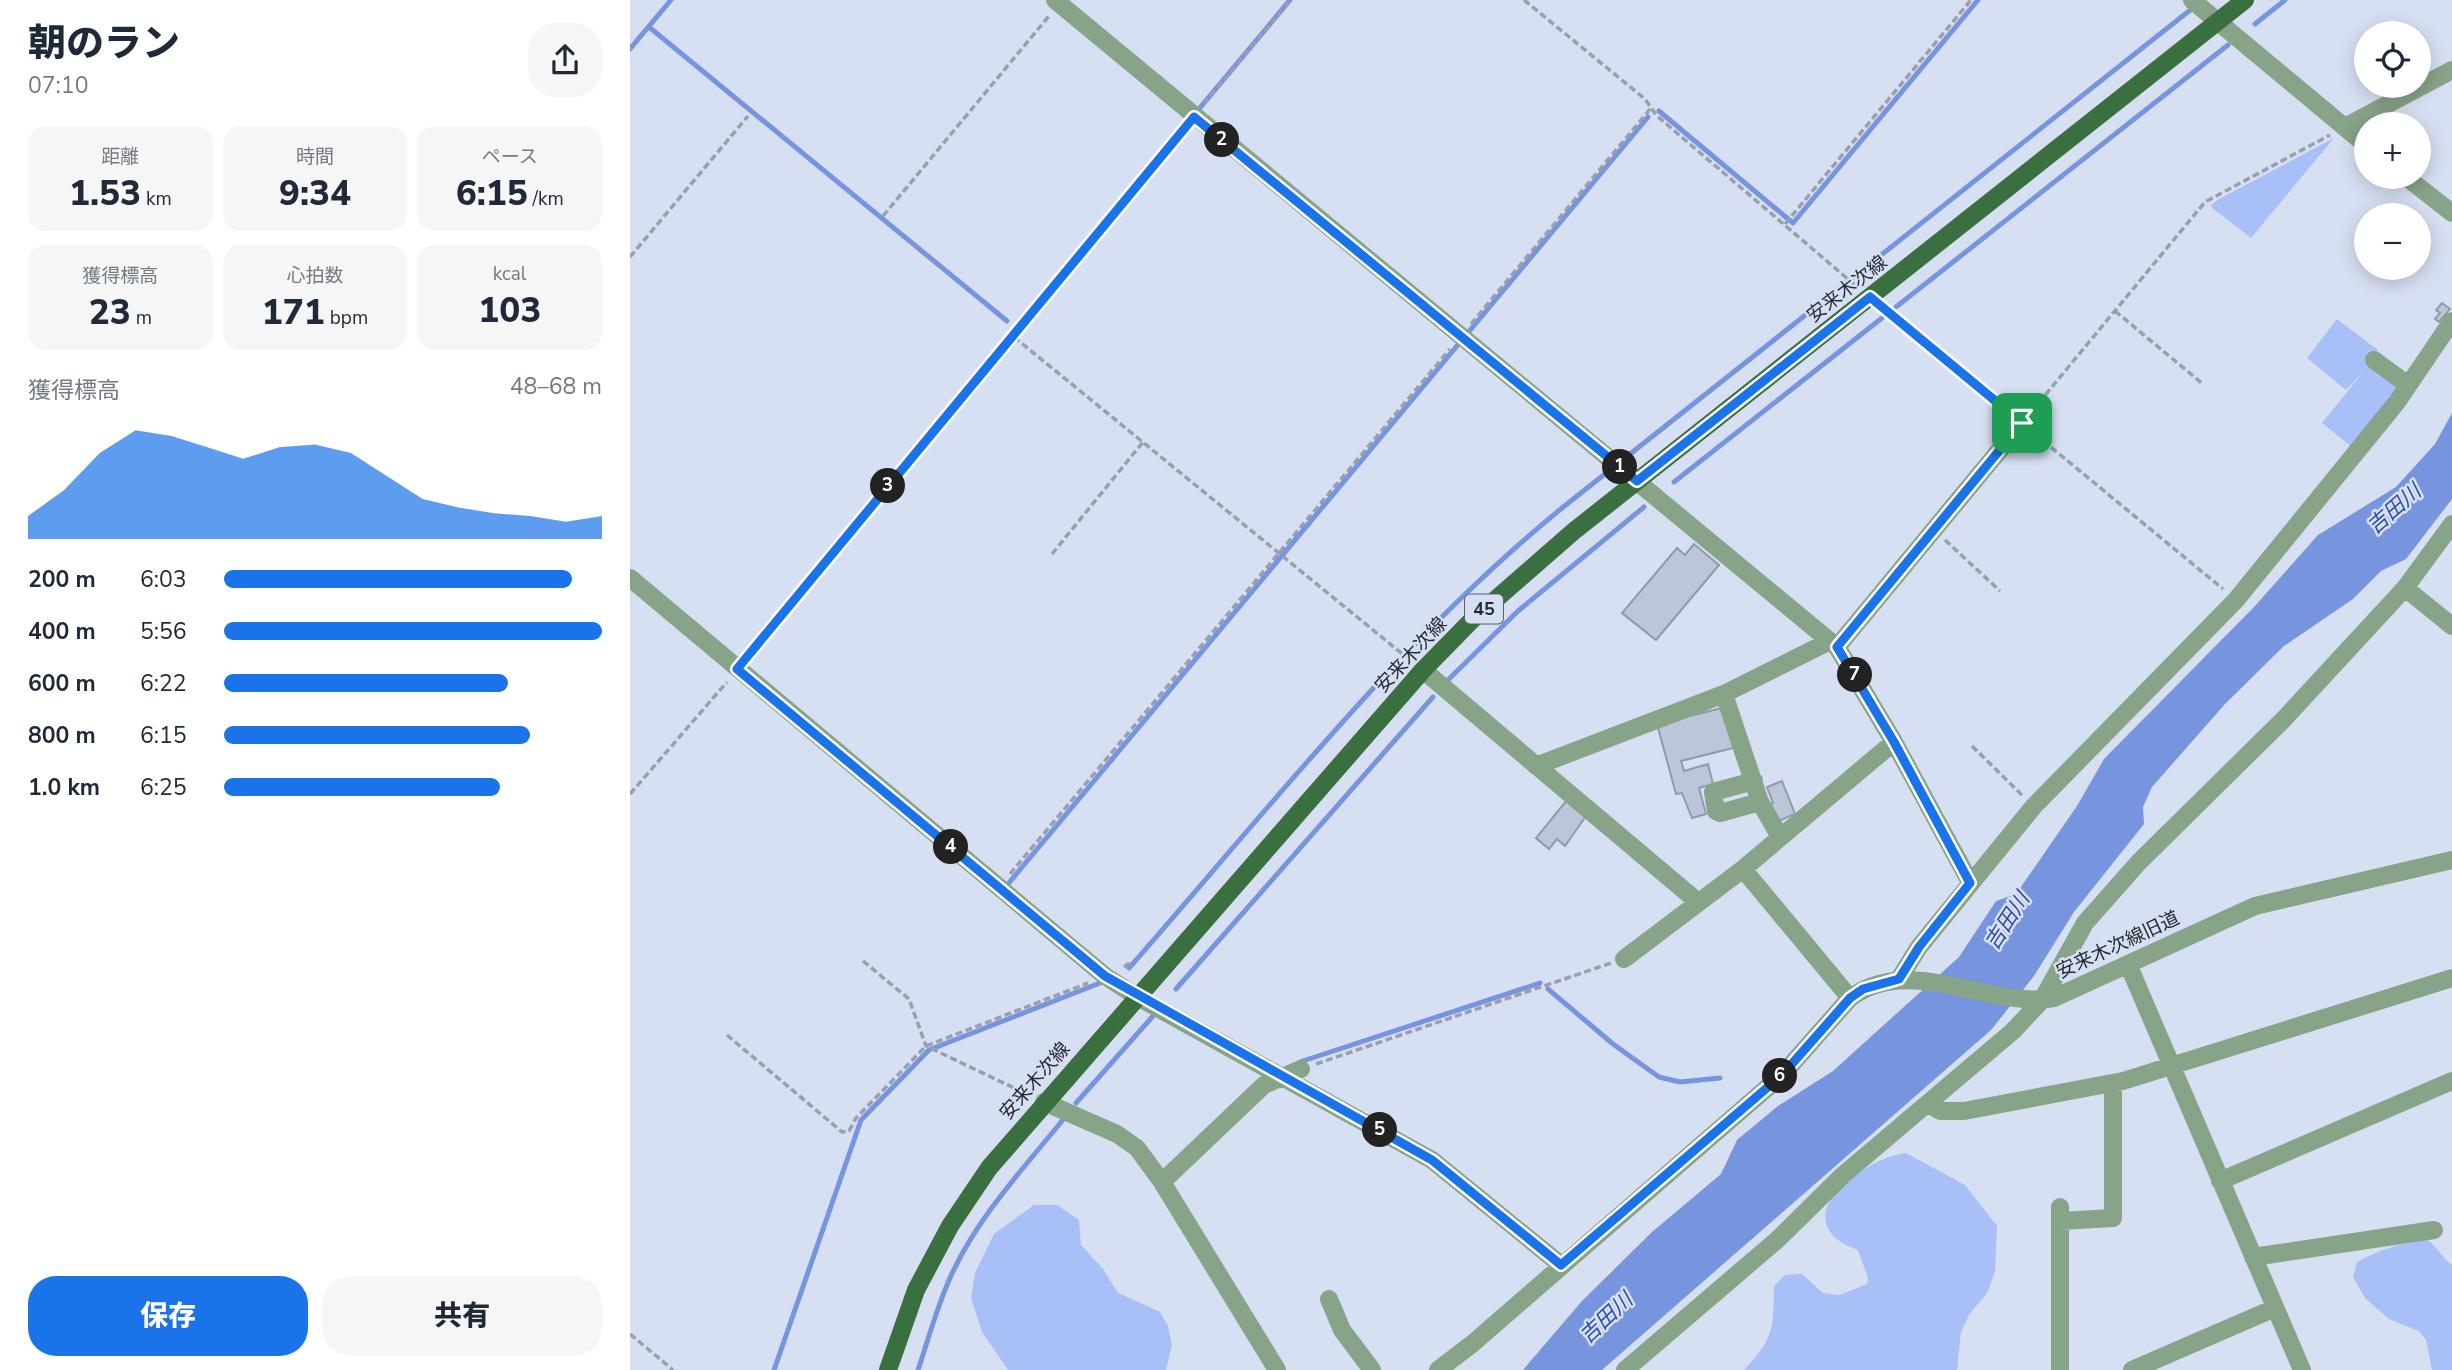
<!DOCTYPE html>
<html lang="ja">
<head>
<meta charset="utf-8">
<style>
  body { margin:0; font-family:"Nunito Sans","Noto Sans JP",sans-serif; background:#f6f6f7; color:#1f2937; height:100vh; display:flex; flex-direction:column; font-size:26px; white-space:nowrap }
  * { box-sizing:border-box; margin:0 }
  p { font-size:23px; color:#747a83 }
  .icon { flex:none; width:38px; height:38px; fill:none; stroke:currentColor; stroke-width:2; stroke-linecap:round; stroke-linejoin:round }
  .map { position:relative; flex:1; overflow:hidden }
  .details { display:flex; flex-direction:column; background:#fff; width:630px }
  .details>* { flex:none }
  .buttons { position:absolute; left:1724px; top:21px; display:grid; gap:14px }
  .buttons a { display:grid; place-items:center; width:77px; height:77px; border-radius:50%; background:#fff; box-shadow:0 4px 18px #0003; font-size:35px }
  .pin { position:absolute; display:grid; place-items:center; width:60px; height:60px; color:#fff; margin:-30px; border-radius:14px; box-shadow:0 4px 10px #0006 }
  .km { position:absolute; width:35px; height:35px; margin:-18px; border-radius:50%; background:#222; color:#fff; font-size:19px; line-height:35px; text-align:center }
  .round { display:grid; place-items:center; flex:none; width:74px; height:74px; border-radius:28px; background:#f6f6f7 }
  .headline { display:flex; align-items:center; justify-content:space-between; height:119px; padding:0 28px }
  h1 { font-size:38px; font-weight:800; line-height:52px }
  .figures { display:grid; grid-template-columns:repeat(3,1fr); gap:10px; height:119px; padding:7px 28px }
  .figures div { display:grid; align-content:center; border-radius:18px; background:#f6f6f7; text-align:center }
  .figures b { font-size:35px; font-weight:800 }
  .figures small { font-size:19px; font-weight:400 }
  .figures p { font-size:19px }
  .chart { height:196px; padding:14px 28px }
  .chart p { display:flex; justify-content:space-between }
  .chart svg { width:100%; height:126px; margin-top:7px; fill:#1a73e8; opacity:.7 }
  .cta { display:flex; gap:14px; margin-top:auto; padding:14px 28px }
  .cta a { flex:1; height:80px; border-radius:28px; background:#1a73e8; color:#fff; font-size:28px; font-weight:800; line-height:80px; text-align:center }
  .cta a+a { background:#f6f6f7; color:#1f2937 }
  ul { padding:0 28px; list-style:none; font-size:23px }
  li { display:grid; grid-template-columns:112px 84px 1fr; align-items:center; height:52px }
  li i { height:18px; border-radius:9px; background:#1a73e8 }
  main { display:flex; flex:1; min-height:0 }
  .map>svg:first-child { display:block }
</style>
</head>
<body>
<main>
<section class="details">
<div class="headline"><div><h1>朝のラン</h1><p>07:10</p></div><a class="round"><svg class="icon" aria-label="share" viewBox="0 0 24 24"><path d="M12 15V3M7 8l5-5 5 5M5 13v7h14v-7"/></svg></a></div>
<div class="figures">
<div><p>距離</p><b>1.53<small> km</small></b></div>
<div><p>時間</p><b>9:34</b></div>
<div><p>ペース</p><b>6:15<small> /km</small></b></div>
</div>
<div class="figures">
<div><p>獲得標高</p><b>23<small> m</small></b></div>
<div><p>心拍数</p><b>171<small> bpm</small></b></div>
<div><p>kcal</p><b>103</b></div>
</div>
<div class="chart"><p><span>獲得標高</span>48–68 m</p>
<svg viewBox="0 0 160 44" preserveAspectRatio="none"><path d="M0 44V36L10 27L20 14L30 6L40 8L50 12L60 16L70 12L80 11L90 14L100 22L110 30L120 33L130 35L140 36L150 38L160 36V44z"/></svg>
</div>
<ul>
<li><b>200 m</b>6:03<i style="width:92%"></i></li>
<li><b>400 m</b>5:56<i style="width:100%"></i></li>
<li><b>600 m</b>6:22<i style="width:75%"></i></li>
<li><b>800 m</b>6:15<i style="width:81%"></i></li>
<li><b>1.0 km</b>6:25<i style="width:73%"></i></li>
</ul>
<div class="cta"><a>保存</a><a>共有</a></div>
</section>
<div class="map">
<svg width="1822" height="1370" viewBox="0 0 1822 1370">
  <rect width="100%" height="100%" fill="#d7dff2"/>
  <path fill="#a8c0f7" d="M1704 138 1621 238 1582 208 1581 205 1589 199Z
    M1707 319 1748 350 1740 362 1771 387 1722 447 1692 423 1734 371 1716 390 1677 358Z
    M1276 1153 1335 1185 1367 1226 1365 1272 1357 1293 1339 1315 1331 1332 1327 1370H1114C1145 1337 1143 1328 1144 1286L1155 1275 1172 1274 1193 1293 1210 1295 1237 1284 1238 1278 1228 1250C1150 1222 1230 1159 1276 1153Z
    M404 1205H427L449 1220 451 1245 473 1269 488 1293 530 1312 538 1326 542 1345 536 1370H378L352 1332 341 1298 345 1273 364 1234Z
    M1798 1240C1807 1247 1815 1261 1822 1265V1370H1802L1796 1340 1789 1331 1759 1319 1735 1298 1723 1277 1727 1262C1751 1249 1771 1243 1798 1240Z"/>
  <path fill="#7795de" d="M1822 413V499L1776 559 1751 571 1723 599 1654 646 1595 704 1522 787 1513 807 1514 824 1444 912 1404 976 1361 1030 972 1370H893L952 1301 1022 1232 1091 1174 1107 1140 1148 1106 1203 1071 1329 957 1366 901 1386 894 1447 806 1474 759 1625 606 1688 535 1766 487 1805 444Z"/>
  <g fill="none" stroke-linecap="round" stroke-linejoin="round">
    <path stroke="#7795de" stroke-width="5" d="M1625 24 1655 0
      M19 27 377 321
      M0 49 41 0
      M1029 111 1163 223 1348 0
      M1266 307 1598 45
      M386 328 660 0
      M1044 482 1252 318
      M110 660 363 356
      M818 680 888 611 1014 507
      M378 884 1018 117
      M499 968C638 810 769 641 932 508L1564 7
      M546 989 803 697
      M918 989 983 1044 1029 1077 1050 1082 1090 1078
      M670 1062 910 983
      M446 1103 523 1016
      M144 1370 231 1120 299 1050 470 983
      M288 1370C298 1340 307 1307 320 1278 347 1217 395 1167 436 1116"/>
  </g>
  <path fill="#bdc6d8" stroke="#9199ab" stroke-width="2" d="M1812 303 1820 309 1809 322 1805 319 1810 313 1806 310Z
    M1064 544 1089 565 1026 640 992 613 1047 548 1055 555Z
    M1096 707 1107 747 1051 761 1054 771 1078 764 1083 784 1069 788 1076 814 1062 818 1052 793 1046 794 1027 724Z
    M1152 781 1165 814 1146 822 1139 805 1143 803 1137 787Z
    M937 800 956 816 935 846 927 839 919 849 906 838Z"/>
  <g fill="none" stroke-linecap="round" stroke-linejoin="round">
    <path stroke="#999fae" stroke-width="3.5" stroke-dasharray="7 3.5" stroke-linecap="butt" d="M894 0 1015 99 1027 116 1226 286
      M574 104 661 0
      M253 216 419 16
      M1155 224 1341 0
      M0 257 118 116
      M1254 308 1380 413
      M1485 311 1574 385
      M841 324 1021 108
      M384 337 781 661
      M1402 411 1575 202 1700 135
      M1405 434 1593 589
      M294 448 364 362
      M1315 540 1370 591
      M422 554 513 442
      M117 657 554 129
      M1342 746 1393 796
      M0 794 97 682
      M380 874 820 349
      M233 961 279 999 296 1046 401 1096
      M494 967 502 961
      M97 1035 212 1132 219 1131 226 1118 296 1046 458 983
      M686 1064 981 963
      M0 1334 43 1370"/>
    <path stroke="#87a388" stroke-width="18" d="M425 0 1207 647 1264 742 1340 882
      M1562 0 1736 145
      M1715 127 1822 70
      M1776 177 1822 213
      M1744 360 1778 385
      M0 578 475 976 506 996 802 1160 931 1265
      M1775 588 1822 626
      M1207 647 1392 423
      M793 670 1068 902
      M1094 694 1130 802 1150 837
      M906 766 1094 694 1200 641
      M1124 781 1083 792 1086 811 1090 813 1130 802
      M1113 869 1220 998
      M994 959 1113 869 1264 742
      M1498 964 1672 1370
      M1269 979 1289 947 1404 806 1606 600 1767 402 1822 321
      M414 1102 487 1134 507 1148 532 1182 647 1370
      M1299 1104 1310 1111H1334L1493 1081 1822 978
      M1590 1181 1822 1081
      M532 1182 634 1085 671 1069
      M1430 1207V1370
      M1430 1221 1483 1218V1083
      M1623 1257 1804 1230
      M699 1299 712 1330 742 1370
      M808 1370 842 1344 1153 1074 1220 998C1281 953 1357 1009 1424 998L1625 906 1822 860
      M995 1370 1147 1240 1213 1175 1383 1031 1412 1000 1455 923 1509 862 1654 719 1775 588 1822 524
      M1502 1370 1645 1308"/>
    <path stroke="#3a703f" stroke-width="18" d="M258 1370 286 1290 320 1226 359 1168 793 670 842 620 944 531 1615 0"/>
  </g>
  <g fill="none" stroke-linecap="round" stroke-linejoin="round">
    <defs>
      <path id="route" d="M564 117 1007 481 1240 297 1392 423 1207 647 1264 742 1340 883 1289 947 1269 979 1233 989 1220 998 1153 1074 931 1265 802 1160 475 976 107 669Z"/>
    </defs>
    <use href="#route" stroke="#fff" stroke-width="14"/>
    <use href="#route" stroke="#1a73e8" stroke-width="9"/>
  </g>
  <g text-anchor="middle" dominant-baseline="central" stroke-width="5" stroke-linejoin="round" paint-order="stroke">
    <rect fill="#d7dff2" stroke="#5c606c" stroke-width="2" x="835" y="594.5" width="38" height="29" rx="5"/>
    <g font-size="18" font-weight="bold" fill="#272a32">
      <text x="854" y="609">45</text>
    </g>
    <g font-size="19" fill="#272a32" stroke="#d7dff2">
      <text transform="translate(1217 289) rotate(-38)">安来木次線</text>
      <text transform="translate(781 655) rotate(-47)">安来木次線</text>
      <text transform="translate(1488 945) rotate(-25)">安来木次線旧道</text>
      <text transform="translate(405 1081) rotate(-49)">安来木次線</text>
    </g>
    <g font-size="21" font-style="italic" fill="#2f4ca2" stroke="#d7dff2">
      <text transform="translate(1764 509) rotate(-41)">吉田川</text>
      <text transform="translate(1377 921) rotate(-57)">吉田川</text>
      <text transform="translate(976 1318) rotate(-43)">吉田川</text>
    </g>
  </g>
</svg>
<div class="buttons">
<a><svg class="icon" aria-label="locate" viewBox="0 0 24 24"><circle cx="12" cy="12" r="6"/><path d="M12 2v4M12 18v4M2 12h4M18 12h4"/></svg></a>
<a>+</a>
<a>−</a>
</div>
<div class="pin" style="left:1392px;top:423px;background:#1e9e55"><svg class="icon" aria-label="arrive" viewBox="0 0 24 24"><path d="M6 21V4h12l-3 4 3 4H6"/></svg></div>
<b class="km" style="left:990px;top:467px">1</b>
<b class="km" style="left:592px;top:140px">2</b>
<b class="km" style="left:258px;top:486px">3</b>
<b class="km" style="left:321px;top:847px">4</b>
<b class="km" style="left:750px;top:1130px">5</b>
<b class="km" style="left:1150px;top:1076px">6</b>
<b class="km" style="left:1225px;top:675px">7</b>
</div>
</main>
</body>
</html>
